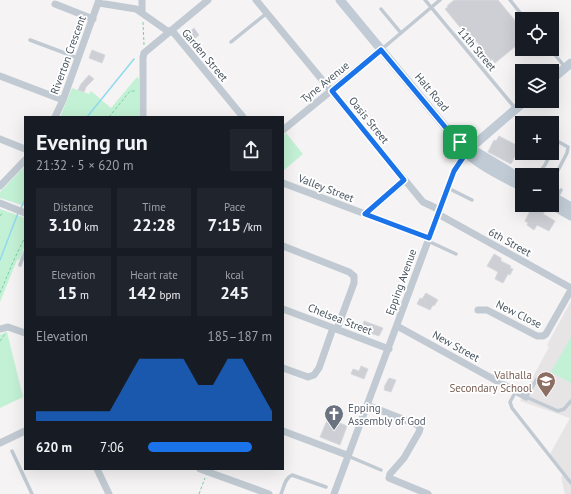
<!DOCTYPE html>
<html lang="en">
<head>
<meta charset="utf-8">
<style>
  body { margin:0; font-family:"PT Sans",sans-serif; background:#20242c; color:#f1f3f6; height:100vh; display:flex; flex-direction:column; font-size:15px; white-space:nowrap }
  * { box-sizing:border-box; margin:0 }
  p { font-size:13px; color:#9ea1a6 }
  .icon { flex:none; width:22px; height:22px; fill:none; stroke:currentColor; stroke-width:2; stroke-linecap:round; stroke-linejoin:round }
  .map { position:relative; flex:1; overflow:hidden }
  .panel { position:absolute; left:24px; top:116px; width:260px; height:354px; display:flex; flex-direction:column; background:#171b24; border-radius:0px; box-shadow:0 4px 16px #0002 }
  .panel>* { flex:none }
  .tools { position:absolute; left:515px; top:12px; display:grid; gap:8px }
  .tools a { display:grid; place-items:center; width:44px; height:44px; border-radius:0px; background:#171b24; box-shadow:0 4px 16px #0002; font-size:20px }
  .pin { position:absolute; display:grid; place-items:center; width:34px; height:34px; color:#fff; margin:-17px; border-radius:8px; box-shadow:0 2px 6px #0006 }
  .round { display:grid; place-items:center; flex:none; width:42px; height:42px; border-radius:0px; background:#20242c }
  .head { display:flex; align-items:center; justify-content:space-between; height:68px; padding:0 12px }
  h1 { font-size:22px; font-weight:600; line-height:30px }
  .figures { display:grid; grid-template-columns:repeat(3,1fr); gap:6px; height:68px; padding:4px 12px }
  .figures div { display:grid; align-content:center; border-radius:0px; background:#20242c; text-align:center }
  .figures b { font-size:17px; font-weight:600 }
  .figures small { font-size:11px; font-weight:400 }
  .figures p { font-size:11px }
  .chart { height:112px; padding:8px 12px }
  .chart p { display:flex; justify-content:space-between }
  .chart svg { width:100%; height:72px; margin-top:4px; fill:#1a73e8; opacity:.7 }
  ul { padding:0 12px; list-style:none; font-size:13px }
  li { display:grid; grid-template-columns:64px 48px 1fr; align-items:center; height:30px }
  li i { height:10px; border-radius:5px; background:#1a73e8 }
  .map>svg:first-child { display:block }
</style>
</head>
<body>
<div class="map">
<svg width="571" height="494" viewBox="0 0 571 494">
  <rect width="100%" height="100%" fill="#f5f3f3"/>
  <path fill="#e6e4e5" d="M571 301V494H565L561 477 565 473 550 454 570 418 520 401 549 347 547 345Z"/>
  <path fill="#c3f1d5" d="M137 77 139 79V117H60L72 88 89 94 91 91 111 108Z
    M286 133 303 154 283 171V136Z
    M25 166V206L0 198V192Z
    M0 209 25 218V245L20 259 17 260 0 302Z
    M6 332H7L23 397 0 408V335Z
    M571 337V383L551 372Z"/>
  <g fill="none" stroke-linecap="round" stroke-linejoin="round">
    <path stroke="#90daee" stroke-width="1.5" d="M87 117 134 59
      M21 208 25 199
      M0 260 18 213"/>
  </g>
  <path fill="#cdcfd5" stroke="#d7d9de" d="M454 0H498L522 29V41L495 63 492 59 488 62 479 51 482 48 476 41 473 43 445 9 448 7 447 6Z
    M194 28 199 35 191 42 185 35Z
    M92 50 105 55 102 63 89 58Z
    M89 75 94 79 86 87 84 92 78 90 81 84Z
    M499 136 520 147 511 164 488 152 494 140 496 141Z
    M532 207 539 211 541 208 545 211 543 214 555 221 549 231 537 225 534 230 527 225 528 223 525 221Z
    M494 254 501 258V261L511 266 510 268 513 269 510 275 508 274 503 283 495 279 498 272 487 266Z
    M426 293 438 300 434 306 433 305 430 310 417 304 420 298 422 299Z
    M364 321 383 328 379 336 361 330Z
    M361 366 368 369 364 379 351 374 353 369 359 371Z
    M389 378 396 380 391 392 384 390 385 387H384Z
    M328 418 347 426 340 445 320 437Z"/>
  <g fill="none" stroke-linecap="round" stroke-linejoin="round">
    <path stroke="#7ad0a6" stroke-width="1" stroke-dasharray="3 2" stroke-linecap="butt" d="M143 22 144 45
      M109 117 130 91H136
      M0 216 3 212
      M0 293 13 262 25 237
      M0 341 5 334
      M199 494 205 478"/>
    <path stroke="#c1cad2" stroke-width="3.5" d="M425 0 515 108
      M510 0 525 19
      M381 9 401 33
      M30 40 78 58
      M231 42 267 13
      M382 49 440 0
      M550 49 565 67
      M552 151 559 142 568 147 567 153 555 176
      M537 175 545 165 551 153
      M448 188 472 200
      M557 197 561 190
      M428 241 456 254
      M20 265 25 252
      M537 379 526 397 558 411 564 409 571 401
      M516 391 510 402 512 408 571 483
      M12 451 32 494
      M348 456 381 470
      M281 494C284 487 285 478 292 475L326 487"/>
    <path stroke="#c1cad2" stroke-width="7" d="M256 0 423 202 440 210
      M99 3 136 9 166 30 174 33 243 117
      M55 4 93 19
      M142 12V0
      M0 76 63 100
      M55 117 63 100 99 0
      M143 117V58L144 53 208 0
      M283 130 381 50
      M0 139 25 149
      M283 183 429 238
      M0 186 25 160
      M0 203 25 213
      M365 214 405 180
      M438 214 571 288
      M283 246 349 272 354 276V283L337 329
      M283 309 389 349
      M478 310H487L537 336H543L546 334 571 290
      M397 326 526 397
      M0 329 8 327 25 333
      M283 368 308 377 314 375 319 368 333 328
      M367 405 418 425 420 429 419 432 404 458 390 474 389 478 428 494
      M283 431 347 455
      M0 443 25 431
      M97 469 109 494
      M200 469 269 494
      M334 494 454 171 466 153"/>
    <path stroke="#c1cbd6" stroke-width="9" d="M340 0 456 140 460 142 522 179
      M552 79 571 63
      M457 141C466 160 503 177 522 187
      M467 151 525 101
      M552 196 571 207
      M552 205 571 216"/>
  </g>
  <g fill="none" stroke-linecap="round" stroke-linejoin="round">
    <defs>
      <path id="route" d="M381 50 456 140 470 147 454 171 429 238 365 214 404 180 332 91Z"/>
    </defs>
    <use href="#route" stroke="#fff" stroke-width="8"/>
    <use href="#route" stroke="#1a73e8" stroke-width="5"/>
  </g>
  <defs>
    <symbol id="school-pin" viewBox="-11 -11 22 30"><path d="M0 17L-7.5 6A9.5 9.5 0 1 1 7.5 6Z" fill="#8d6e63" stroke="#fff"/><path d="M0-5L7-2L0 1L-7-2ZM-4 1L0 2.5L4 1V4Q0 6-4 4Z" fill="#fff"/></symbol>
    <symbol id="church-pin" viewBox="-11 -11 22 30"><path d="M0 17L-7.5 6A9.5 9.5 0 1 1 7.5 6Z" fill="#6b7280" stroke="#fff"/><path d="M-1.2-6h2.4v3.5h3.3v2.4h-3.3V6h-2.4V-.1h-3.3v-2.4h3.3Z" fill="#fff"/></symbol>
  </defs>
  <g fill-rule="evenodd">
    <use href="#school-pin" x="535" y="370" width="22" height="30"/>
    <use href="#church-pin" x="323" y="403" width="22" height="30"/>
  </g>
  <g text-anchor="middle" dominant-baseline="central" stroke-width="3.5" stroke-linejoin="round" paint-order="stroke">
    <g font-size="11" fill="#4a5661" stroke="#fff">
      <text transform="translate(477 49) rotate(50)">11th Street</text>
      <text transform="translate(68 55) rotate(-70)">Riverton Crescent</text>
      <text transform="translate(205 55) rotate(50)">Garden Street</text>
      <text transform="translate(325 82) rotate(-39)">Tyne Avenue</text>
      <text transform="translate(432 92) rotate(50)">Halt Road</text>
      <text transform="translate(369 120) rotate(51)">Oasis Street</text>
      <text transform="translate(326 188) rotate(21)">Valley Street</text>
      <text transform="translate(510 242) rotate(29)">6th Street</text>
      <text transform="translate(401 282) rotate(-70)">Epping Avenue</text>
      <text transform="translate(519 314) rotate(26)">New Close</text>
      <text transform="translate(340 319) rotate(21)">Chelsea Street</text>
      <text transform="translate(456 346) rotate(29)">New Street</text>
    </g>
    <g font-size="11" fill="#785e54" stroke="#fff" text-anchor="end">
      <text x="532" y="375">Valhalla<tspan x="532" dy="13">Secondary School</tspan></text>
    </g>
    <g font-size="11" fill="#5b616d" stroke="#fff" text-anchor="start">
      <text x="348" y="408">Epping<tspan x="348" dy="13">Assembly of God</tspan></text>
    </g>
  </g>
</svg>
<div class="tools">
<a><svg class="icon" aria-label="locate" viewBox="0 0 24 24"><circle cx="12" cy="12" r="6"/><path d="M12 2v4M12 18v4M2 12h4M18 12h4"/></svg></a>
<a><svg class="icon" aria-label="layers" viewBox="0 0 24 24"><path d="M12 4l9 5-9 5-9-5zM3 14l9 5 9-5"/></svg></a>
<a>+</a>
<a>−</a>
</div>
<div class="pin" style="left:460px;top:142px;background:#1e9e55"><svg class="icon" aria-label="arrive" viewBox="0 0 24 24"><path d="M6 21V4h12l-3 4 3 4H6"/></svg></div>
<section class="panel">
<div class="head"><div><h1>Evening run</h1><p>21:32 · 5 × 620 m</p></div><a class="round"><svg class="icon" aria-label="share" viewBox="0 0 24 24"><path d="M12 15V3M7 8l5-5 5 5M5 13v7h14v-7"/></svg></a></div>
<div class="figures">
<div><p>Distance</p><b>3.10<small> km</small></b></div>
<div><p>Time</p><b>22:28</b></div>
<div><p>Pace</p><b>7:15<small> /km</small></b></div>
</div>
<div class="figures">
<div><p>Elevation</p><b>15<small> m</small></b></div>
<div><p>Heart rate</p><b>142<small> bpm</small></b></div>
<div><p>kcal</p><b>245</b></div>
</div>
<div class="chart"><p><span>Elevation</span>185–187 m</p>
<svg viewBox="0 0 160 44" preserveAspectRatio="none"><path d="M0 44V38L10 38L20 38L30 38L40 38L50 38L60 22L70 6L80 6L90 6L100 6L110 22L120 22L130 6L140 6L150 22L160 38V44z"/></svg>
</div>
<ul>
<li><b>620 m</b>7:06<i style="width:84%"></i></li>
</ul>
</section>
</div>
</body>
</html>
